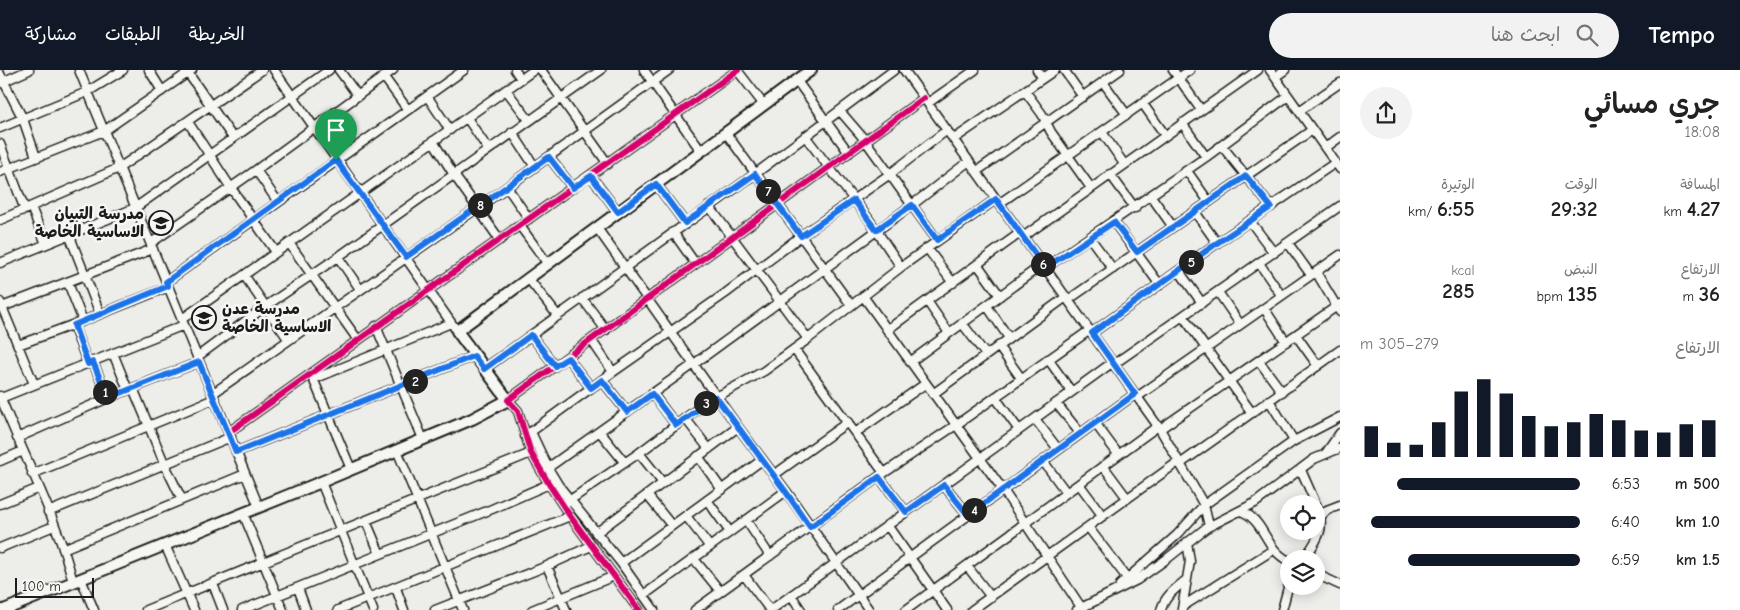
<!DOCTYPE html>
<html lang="ar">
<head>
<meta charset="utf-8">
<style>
  body { margin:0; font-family:"Comic Neue","Playpen Sans Arabic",sans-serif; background:#f2f2f2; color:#222; direction:rtl; height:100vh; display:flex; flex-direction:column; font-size:19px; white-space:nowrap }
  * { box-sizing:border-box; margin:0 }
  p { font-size:16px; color:#767676 }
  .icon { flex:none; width:28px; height:28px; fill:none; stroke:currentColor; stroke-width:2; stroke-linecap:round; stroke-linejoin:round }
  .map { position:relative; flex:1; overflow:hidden; direction:ltr }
  .details { display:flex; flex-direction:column; background:#fff; width:400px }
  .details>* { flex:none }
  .buttons { position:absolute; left:1280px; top:425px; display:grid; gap:10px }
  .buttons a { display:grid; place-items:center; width:45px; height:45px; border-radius:50%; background:#fff; box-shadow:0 2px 12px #0003; font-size:25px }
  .scale { position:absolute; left:15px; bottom:12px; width:79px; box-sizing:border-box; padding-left:5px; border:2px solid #1c1c1c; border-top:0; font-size:14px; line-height:18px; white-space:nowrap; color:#1c1c1c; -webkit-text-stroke:4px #f6f6f2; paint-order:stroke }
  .pin { position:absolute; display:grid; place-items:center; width:42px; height:42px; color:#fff; margin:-51px -21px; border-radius:50% 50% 50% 0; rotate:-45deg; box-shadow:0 0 5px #0007 }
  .pin .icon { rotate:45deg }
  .km { position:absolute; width:25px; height:25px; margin:-12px; border-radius:50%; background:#222; color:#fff; font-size:14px; line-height:25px; text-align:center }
  .round { display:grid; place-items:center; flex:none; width:52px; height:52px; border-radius:26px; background:#f2f2f2 }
  .headline { display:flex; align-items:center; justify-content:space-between; height:85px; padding:0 20px }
  h1 { font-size:28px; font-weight:600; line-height:38px }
  .figures { display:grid; grid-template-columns:repeat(3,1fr); gap:8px; height:85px; padding:5px 20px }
  .figures div { display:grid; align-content:center }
  .figures b { font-size:21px; font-weight:600 }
  .figures small { font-size:14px; font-weight:400 }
  .figures p { font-size:14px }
  .chart { height:140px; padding:10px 20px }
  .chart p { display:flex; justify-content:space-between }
  .chart svg { width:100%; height:90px; margin-top:5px; stroke:#111827; stroke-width:6 }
  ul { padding:0 20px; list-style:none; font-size:16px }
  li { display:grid; grid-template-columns:80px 60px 1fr; align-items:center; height:38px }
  li i { height:12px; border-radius:6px; background:#111827 }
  header { display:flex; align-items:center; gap:30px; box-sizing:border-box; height:70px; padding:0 25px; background:#111827; color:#fff }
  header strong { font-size:24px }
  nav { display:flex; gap:28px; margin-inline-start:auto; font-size:18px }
  .search { width:350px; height:45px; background:#f2f2f2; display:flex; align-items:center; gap:12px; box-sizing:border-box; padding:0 18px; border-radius:28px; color:#767676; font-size:19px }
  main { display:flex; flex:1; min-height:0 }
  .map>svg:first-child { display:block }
</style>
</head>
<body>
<header>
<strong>Tempo</strong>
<div class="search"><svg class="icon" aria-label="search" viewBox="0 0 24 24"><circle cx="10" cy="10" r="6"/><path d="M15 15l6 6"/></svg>ابحث هنا</div>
<nav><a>الخريطة</a><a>الطبقات</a><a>مشاركة</a></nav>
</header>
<main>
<section class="details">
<div class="headline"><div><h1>جري مسائي</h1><p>18:08</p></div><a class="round"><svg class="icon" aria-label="share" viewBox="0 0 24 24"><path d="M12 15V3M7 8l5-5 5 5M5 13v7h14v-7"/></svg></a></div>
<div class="figures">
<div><p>المسافة</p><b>4.27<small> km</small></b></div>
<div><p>الوقت</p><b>29:32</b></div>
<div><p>الوتيرة</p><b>6:55<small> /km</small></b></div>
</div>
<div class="figures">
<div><p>الارتفاع</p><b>36<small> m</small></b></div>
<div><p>النبض</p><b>135<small> bpm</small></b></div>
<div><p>kcal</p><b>285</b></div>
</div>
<div class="chart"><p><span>الارتفاع</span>279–305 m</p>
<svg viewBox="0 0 160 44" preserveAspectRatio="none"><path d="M5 44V29M15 44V37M25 44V38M35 44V27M45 44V12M55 44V6M65 44V13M75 44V24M85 44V29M95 44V27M105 44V23M115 44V26M125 44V31M135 44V32M145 44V28M155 44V26"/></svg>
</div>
<ul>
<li><b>500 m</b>6:53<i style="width:83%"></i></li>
<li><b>1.0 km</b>6:40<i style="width:95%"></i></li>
<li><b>1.5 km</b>6:59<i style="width:78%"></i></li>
</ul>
</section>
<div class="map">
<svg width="1340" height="540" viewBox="0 0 1340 540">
  <rect width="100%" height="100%" fill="#edede9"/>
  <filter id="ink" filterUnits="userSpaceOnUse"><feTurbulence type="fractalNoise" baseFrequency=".02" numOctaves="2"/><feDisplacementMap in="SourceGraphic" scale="10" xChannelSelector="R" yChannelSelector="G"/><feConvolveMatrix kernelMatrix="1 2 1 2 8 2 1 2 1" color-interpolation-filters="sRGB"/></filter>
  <g filter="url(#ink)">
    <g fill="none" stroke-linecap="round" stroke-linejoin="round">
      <defs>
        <path id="minor" d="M79 0 259 437
          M149 0 162 21
          M274 0 457 261
          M339 0 358 26
          M515 0 521 9
          M541 0 608 94
          M644 0 701 81
          M737 0 764 35
          M904 0 1160 359 1204 435 1209 456
          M1037 0 1043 8
          M1064 0 1083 27
          M1173 0 1201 40
          M1270 0 1340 99
          M188 3 233 68
          M0 4 23 49 36 87
          M384 7 408 40
          M1275 7 1285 0
          M797 11 849 83
          M1103 12 1127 45
          M0 13 29 0
          M506 20 529 50
          M1025 21 1042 44 1051 62 1091 118
          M427 26 450 60
          M928 33 975 0
          M1143 34 1165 65
          M840 41 865 70 937 170
          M1299 41 1340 13
          M467 48 488 79
          M188 52 231 118 276 182
          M1182 53 1206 87
          M0 58 87 22 123 0
          M512 62 535 97
          M1102 62 1124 94
          M726 63 851 235
          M805 66 868 148 901 197
          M954 69 1055 0
          M433 71 454 105 500 170
          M0 74 25 140
          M1222 76 1271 137
          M1325 78 1340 67
          M549 87 573 118
          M256 100 278 132
          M977 101 1120 0
          M1187 101 1209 132
          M0 102 104 61 192 0
          M1110 104 1135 138
          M591 106 618 142
          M656 114 685 153
          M507 117 529 149
          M1151 126 1173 157
          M1000 133 1190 0
          M709 136 808 269
          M31 137 46 174
          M1195 142 1217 173
          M0 150 119 98 262 0
          M1250 151 1274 183
          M1114 152 1160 215
          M520 156 548 194
          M597 158 738 357 786 421 869 540
          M673 162 695 193
          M69 164 100 244
          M1023 167 1258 0
          M1090 168 1113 199
          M151 173 256 100 393 0
          M289 173 358 270
          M1288 173 1311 205
          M927 178 953 213
          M338 187 360 219
          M0 193 135 138 329 0
          M1259 193 1281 225
          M978 195 1000 226
          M1045 198 1206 87 1288 26
          M1179 201 1202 233
          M1316 202 1340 242
          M244 205 288 269
          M528 208 558 246
          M166 212 464 0
          M68 213 83 251
          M1218 222 1240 254
          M863 226 1003 420 1083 540
          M582 228 606 260
          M1068 230 1312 60
          M927 231 949 263
          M0 232 34 314
          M987 236 1009 268
          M2 237 153 179
          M1264 238 1286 272
          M1183 246 1252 343
          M182 249 534 0
          M962 253 986 285
          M73 255 88 294
          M376 256 423 369
          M887 260 1020 163
          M1092 263 1217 173 1335 93
          M531 265 555 296
          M1296 265 1318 296
          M592 271 613 302
          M18 275 83 251 168 217
          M998 276 1021 308
          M794 279 884 403
          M113 283 128 320
          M197 287 266 236 338 187 601 0
          M568 288 591 318
          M1048 289 1071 321
          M1259 291 1282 322
          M93 292 108 328
          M910 292 1043 194
          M1114 294 1340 136
          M484 299 755 104 894 0
          M312 306 351 399
          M314 309 451 253
          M602 310 627 342
          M133 318 165 395 182 430
          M652 323 676 355
          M212 324 507 117 669 0
          M933 324 1066 227
          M0 326C24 387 57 448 73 512
          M995 327 1019 360
          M1137 327 1340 185
          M1 328 184 255
          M1269 330 1294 371
          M1056 333 1080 363
          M685 348 709 379
          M1035 349 1058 379
          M1095 353 1118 384
          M1160 359 1340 234
          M229 362 738 0
          M531 362 548 398 559 416 621 493 654 540
          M600 362 625 393
          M855 363 925 314
          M525 366 613 302 726 223 801 166 890 104 947 60
          M17 368 108 328 199 292
          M397 380 463 540
          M236 382 474 286
          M639 383 663 413
          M1326 383 1340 363
          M698 386 722 420
          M0 391 23 381
          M1043 391 1066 422
          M1180 394 1340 280
          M1104 397 1127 428
          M1301 400 1316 434
          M542 402 694 294 912 135 969 91
          M32 404 214 329
          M774 405 848 352
          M879 407 906 442
          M321 412 373 540
          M1079 414 1102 445
          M944 415 968 445
          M647 425 672 456
          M707 430 730 462
          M0 434 39 418
          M563 435 639 383 707 332 764 301 808 269 901 197 996 129
          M1241 441C1266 451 1264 479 1289 491
          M48 442 231 367
          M243 443 283 540
          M686 446 710 477
          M1321 446 1327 440 1340 435
          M746 450 770 486
          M366 451 380 484
          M887 455 947 540
          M1088 457 1127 508
          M596 463 738 357
          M165 475 194 540
          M0 478 54 456
          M63 479 245 404
          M694 489 720 521
          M1304 489C1318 469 1327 458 1316 434
          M621 493 762 390
          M547 496 566 540
          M967 496 991 527
          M1316 504 1340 515
          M744 505 770 540
          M81 509 94 540
          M213 514 223 540
          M1120 515 1177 465 1204 435 1294 371 1340 347
          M298 518 306 540
          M396 518 404 540
          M644 525 786 421
          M791 525 801 540
          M1183 536 1273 480
          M1182 539 1190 491 1187 472
          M146 540 531 383
          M242 540 492 439 549 414
          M338 540 570 446
          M435 540 547 496 591 476
          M532 540 614 506
          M639 540 570 446 549 414 531 383 518 341 508 330C647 230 785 128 924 28
          M695 540 884 403 956 355 1090 260
          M771 540 1113 292
          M838 540 1135 324
          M906 540 1158 356
          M972 540 1178 392
          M1077 540 1137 510 1168 488 1206 458 1255 433 1314 389 1340 378
          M1161 540C1165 526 1175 519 1186 510
          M1282 540 1289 514"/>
        <path id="major" d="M4 540 321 412 472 349 508 330 457 261 811 0"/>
      </defs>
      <use href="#minor" stroke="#1c1c1c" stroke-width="11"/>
      <use href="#major" stroke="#1c1c1c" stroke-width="14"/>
      <use href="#minor" stroke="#f6f6f2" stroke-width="8"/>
      <use href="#major" stroke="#f6f6f2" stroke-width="10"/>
      <defs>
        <path id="cycleway" d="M229 362 738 0
          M639 540 570 446 549 414 531 383 518 341 508 330C647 230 785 128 924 28"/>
      </defs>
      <use href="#cycleway" stroke="#f6f6f2" stroke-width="9"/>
      <use href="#cycleway" stroke="#d6006c" stroke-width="6"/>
    </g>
  </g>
  <g fill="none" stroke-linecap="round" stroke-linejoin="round" filter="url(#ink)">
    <defs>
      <path id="route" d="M549 87 573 118 591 106 618 142 656 114 685 153 755 104 801 166 854 130 876 160 912 135 937 170 996 129 1045 198 1114 152 1137 182 1246 106 1271 137 1217 173 1092 263 1135 324 968 445 944 415 906 442 879 407 810 457 786 422 716 327 676 355 652 324 627 342 602 310 591 318 568 288 555 296 531 265 484 299 474 286 236 382 199 292 108 328 93 292 88 294 74 255 168 216 166 212 336 90 406 187Z"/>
    </defs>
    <use href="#route" stroke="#fff" stroke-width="10"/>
    <use href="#route" stroke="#1a73e8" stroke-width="6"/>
  </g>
  <defs>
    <symbol id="school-ring" viewBox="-11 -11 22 22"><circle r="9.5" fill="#f6f6f2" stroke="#1c1c1c" stroke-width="1.5"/><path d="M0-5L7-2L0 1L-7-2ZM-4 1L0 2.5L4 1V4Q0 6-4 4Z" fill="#1c1c1c"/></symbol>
  </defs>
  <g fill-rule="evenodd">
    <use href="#school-ring" x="147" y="139" width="28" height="28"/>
    <use href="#school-ring" x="190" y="234" width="28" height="28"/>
  </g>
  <g text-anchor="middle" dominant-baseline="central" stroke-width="5" stroke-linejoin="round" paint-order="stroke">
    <g font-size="16" font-weight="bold" fill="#1c1c1c" stroke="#f6f6f2" text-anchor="end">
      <text x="144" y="144">مدرسة التبيان<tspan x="144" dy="18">الاساسية الخاصة</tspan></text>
      <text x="222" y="239" text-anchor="start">مدرسة عدن<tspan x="222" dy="18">الاساسية الخاصة</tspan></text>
    </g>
  </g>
</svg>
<div class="buttons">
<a><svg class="icon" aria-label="locate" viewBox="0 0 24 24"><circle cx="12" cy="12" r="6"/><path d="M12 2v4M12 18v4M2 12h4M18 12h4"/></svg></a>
<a><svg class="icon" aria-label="layers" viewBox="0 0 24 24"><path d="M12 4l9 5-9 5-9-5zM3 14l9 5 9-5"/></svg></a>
</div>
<div class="scale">100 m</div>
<div class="pin" style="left:336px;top:90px;background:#1e9e55"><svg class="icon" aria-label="arrive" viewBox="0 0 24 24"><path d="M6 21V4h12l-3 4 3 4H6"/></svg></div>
<b class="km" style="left:105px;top:322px">1</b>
<b class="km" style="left:415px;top:311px">2</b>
<b class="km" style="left:706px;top:333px">3</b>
<b class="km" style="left:974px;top:440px">4</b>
<b class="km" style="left:1191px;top:192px">5</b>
<b class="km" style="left:1043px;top:194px">6</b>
<b class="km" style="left:768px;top:121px">7</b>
<b class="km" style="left:480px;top:135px">8</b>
</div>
</main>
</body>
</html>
